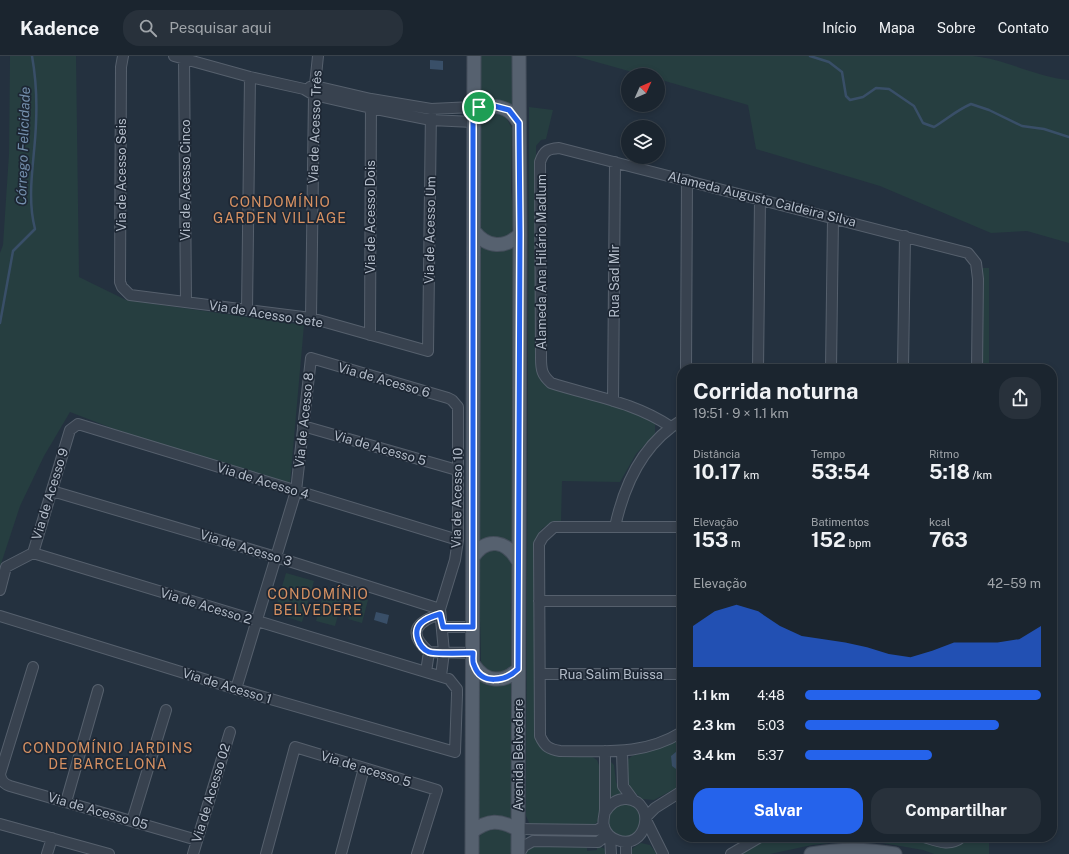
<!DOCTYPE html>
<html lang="pt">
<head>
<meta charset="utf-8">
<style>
  body { margin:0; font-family:"Public Sans",sans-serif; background:#28313b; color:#f1f3f6; height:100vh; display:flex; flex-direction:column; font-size:15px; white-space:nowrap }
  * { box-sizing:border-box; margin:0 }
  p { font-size:13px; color:#a0a5aa }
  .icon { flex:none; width:22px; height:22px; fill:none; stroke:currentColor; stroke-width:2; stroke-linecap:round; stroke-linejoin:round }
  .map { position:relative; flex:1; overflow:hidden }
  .sheet { position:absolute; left:677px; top:308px; width:380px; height:478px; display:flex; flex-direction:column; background:#1b252f; border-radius:16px; box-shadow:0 2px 6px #0003,0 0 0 1px #39424b }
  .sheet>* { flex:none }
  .needle { width:26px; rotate:45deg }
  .fabs { position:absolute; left:621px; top:12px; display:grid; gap:8px }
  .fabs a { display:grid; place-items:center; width:44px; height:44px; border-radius:50%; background:#1b252f; box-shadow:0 2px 6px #0003,0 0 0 1px #39424b; font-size:20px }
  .pin { position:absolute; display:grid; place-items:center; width:34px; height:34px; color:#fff; margin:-17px; border:2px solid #fff; border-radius:50%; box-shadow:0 1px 4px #0007 }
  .round { display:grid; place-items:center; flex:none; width:42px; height:42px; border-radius:16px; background:#28313b }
  .summary { display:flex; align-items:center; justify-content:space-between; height:68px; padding:0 16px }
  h1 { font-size:22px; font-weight:700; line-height:30px }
  .figures { display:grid; grid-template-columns:repeat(3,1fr); gap:6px; height:68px; padding:4px 16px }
  .figures div { display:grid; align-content:center }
  .figures b { font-size:20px; font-weight:700 }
  .figures small { font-size:11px; font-weight:400 }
  .figures p { font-size:11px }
  .chart { height:112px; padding:8px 16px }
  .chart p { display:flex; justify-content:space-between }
  .chart svg { width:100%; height:72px; margin-top:4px; fill:#2563eb; opacity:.7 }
  .primary-button { display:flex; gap:8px; margin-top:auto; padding:8px 16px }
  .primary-button a { flex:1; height:46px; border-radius:16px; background:#2563eb; color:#fff; font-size:16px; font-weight:700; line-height:46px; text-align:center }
  .primary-button a+a { background:#28313b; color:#f1f3f6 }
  ul { padding:0 16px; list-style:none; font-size:13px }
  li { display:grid; grid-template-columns:64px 48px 1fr; align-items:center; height:30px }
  li i { height:10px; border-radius:5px; background:#2563eb }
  header { display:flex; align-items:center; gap:24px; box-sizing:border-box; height:56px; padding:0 20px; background:#1b252f; border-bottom:1px solid #39424b }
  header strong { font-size:19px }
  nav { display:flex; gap:22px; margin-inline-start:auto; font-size:14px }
  .search { width:280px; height:36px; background:#28313b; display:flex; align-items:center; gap:10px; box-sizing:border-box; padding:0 14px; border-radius:16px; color:#a0a5aa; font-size:15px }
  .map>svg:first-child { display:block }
</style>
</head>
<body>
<header>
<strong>Kadence</strong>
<div class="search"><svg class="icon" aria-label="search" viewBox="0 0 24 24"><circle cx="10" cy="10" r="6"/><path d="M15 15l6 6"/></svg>Pesquisar aqui</div>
<nav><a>Início</a><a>Mapa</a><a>Sobre</a><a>Contato</a></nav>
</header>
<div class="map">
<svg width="1069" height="798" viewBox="0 0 1069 798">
  <rect width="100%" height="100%" fill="#24313f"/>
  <path fill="#263e40" d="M10 0H76L79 221 126 244 304 269 290 427 127 378 70 356 44 400 20 450 0 511V197L3 189 9 98Z
    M479 0H512V49L479 43Z
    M575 0H973C1006 3 1035 21 1069 24V187L1027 175 991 177 880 130 756 93 748 49 658 23V19H643Z
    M529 51 553 54 546 83 541 84 536 90V299L538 316 541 323 648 359 655 366V378L636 398 620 426 562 425 561 466C548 467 541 471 536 482L538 687 591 700 597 704 600 712V762L593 771 530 769 526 760Z
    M496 56 505 60 512 72 511 134 514 167 511 177 504 183H491L482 175 481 171 479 69C482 60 487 57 496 56Z
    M479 186 514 188V493L479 487Z
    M982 212H989V313H982Z
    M491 492C499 494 507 496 510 505 515 518 510 541 511 555 513 574 518 594 512 613L495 620 482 609 481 605C481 571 478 537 479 503Z
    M286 517 314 525 302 566 274 557Z
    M324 536 343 541 335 570 316 565Z
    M355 540 368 544 362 567 348 563Z
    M478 620 514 623V768H478Z
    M682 680V729L654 744 642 743 629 731 626 725 627 704 632 700 665 690Z
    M611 706 614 709 616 726 622 738 610 741 609 707Z
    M608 765a17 17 0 1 1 34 0a17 17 0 1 1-34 0Z
    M491 771C495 772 501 772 505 773 514 778 514 791 510 798H480C474 785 480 777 491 771Z
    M769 781H905L948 792 959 789 968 781H989V798H934L923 794 883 787 845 785 812 789 770 798H741Z
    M641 787 650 789 657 798H630L633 792Z
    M587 789V795L597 794V789L605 793 608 798H524L530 790Z"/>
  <path fill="#394f68" d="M430 4 443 5V14L430 13Z
    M376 556 389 559 387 568 374 564Z
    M682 691V714L676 713 672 710 671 700Z"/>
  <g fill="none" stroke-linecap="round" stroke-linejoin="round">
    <path stroke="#394f68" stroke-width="2.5" d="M810 0 829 6 842 16 846 40 850 44 863 41 876 32 889 33 914 50 923 67 934 71C947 63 957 54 971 48L989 54 1022 70 1044 73 1069 81
      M0 267 13 195 35 173C26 138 35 103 36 67 37 45 36 22 32 0"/>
    <defs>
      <path id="minor" d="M123 0 121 11 120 226 122 231 130 239 311 262 428 295 431 53
        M174 0 250 21 304 33 314 39 371 52 431 64 473 66
        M184 2 186 246
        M310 31 315 30 371 43 431 53 473 51
        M247 254 250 21
        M311 262 314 39 318 0
        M370 279 371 43
        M686 313 687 124
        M758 313 760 143
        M831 313 833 162
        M903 313 905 180
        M613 345 615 106
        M303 370 457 414
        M671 371C635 346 591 340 551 327 542 319 541 314 541 302L540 106C544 94 548 93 559 92L968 197 976 207 978 223 977 313
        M52 435 276 501 440 553
        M615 471C624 429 643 387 682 364
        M682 471H554L543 481 539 488 540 680C545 691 549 693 560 695 605 695 643 700 682 676
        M0 534 6 511 33 497 70 374 78 368 458 484
        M539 545H682
        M440 558C416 566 407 577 429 596L473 597
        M0 560 236 633 455 696 457 639V633L449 623 33 497
        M443 571H473
        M426 616 429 596
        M540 618H682
        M236 633 296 435 311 302 448 342 452 344 458 351V484L455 504 440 553 444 596 441 620
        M622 695 623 730 634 745
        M0 718C1 725 4 728 10 730L197 784
        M0 718 33 611
        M66 746 98 634
        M605 756C610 748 617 742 627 743 658 746 646 796 617 784 611 782 606 777 604 771 602 765 605 759 605 753 605 734 605 714 605 695
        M646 761 655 752 682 735
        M646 764 663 798
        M132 765 166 654
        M0 768 109 798
        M517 773 597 774 604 770
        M610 780 611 798
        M924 781C937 785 950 791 962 781
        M626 786V798
        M47 798 52 782
        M193 798 230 676
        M266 798 295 691 437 734 417 798
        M341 798 364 712
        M519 798 524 790 533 785 598 786 608 778
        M731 798 760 781"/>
      <path id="major" d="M473 51C493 50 508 47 519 67
        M474 175C487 192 505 193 520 178
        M473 501C487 480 507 485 518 505
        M474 609C485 626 504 628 518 613
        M472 776C488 763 500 764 517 773
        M472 798 474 0
        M518 798 520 178 519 0
        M811 798C839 793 867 793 895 798"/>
    </defs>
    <use href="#minor" stroke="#56606d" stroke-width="12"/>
    <use href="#major" stroke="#444e5b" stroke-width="15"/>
    <use href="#minor" stroke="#38424f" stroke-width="10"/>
    <use href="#major" stroke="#56616f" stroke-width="13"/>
  </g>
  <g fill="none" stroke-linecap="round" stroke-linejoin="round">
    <defs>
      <path id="route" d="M494 50 509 54 519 67 520 178 518 613C506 625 481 630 474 609 472 606 473 601 473 597 465 597 434 598 429 596 419 592 412 576 421 567 426 562 433 560 440 558L443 571H473V66L474 51Z"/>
    </defs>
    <use href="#route" stroke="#fff" stroke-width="8"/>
    <use href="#route" stroke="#2563eb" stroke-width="5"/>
  </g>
  <g text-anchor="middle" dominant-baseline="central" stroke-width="3.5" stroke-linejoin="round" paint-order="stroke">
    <g font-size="13" fill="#b4bdca" stroke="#1d2734">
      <text transform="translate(315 71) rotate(-88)">Via de Acesso Três</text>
      <text transform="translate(121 119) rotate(-90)">Via de Acesso Seis</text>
      <text transform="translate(185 124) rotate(-90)">Via de Acesso Cinco</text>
      <text transform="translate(762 143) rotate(14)">Alameda Augusto Caldeira Silva</text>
      <text transform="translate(370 161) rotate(-90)">Via de Acesso Dois</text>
      <text transform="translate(430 174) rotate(-89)">Via de Acesso Um</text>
      <text transform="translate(541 206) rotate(-90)">Alameda Ana Hilário Madlum</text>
      <text transform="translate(614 225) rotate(-90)">Rua Sad Mir</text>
      <text transform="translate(266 258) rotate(9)">Via de Acesso Sete</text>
      <text transform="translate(384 324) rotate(16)">Via de Acesso 6</text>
      <text transform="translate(304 364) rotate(-84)">Via de Acesso 8</text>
      <text transform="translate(380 392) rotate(16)">Via de Acesso 5</text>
      <text transform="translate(263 425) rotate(17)">Via de Acesso 4</text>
      <text transform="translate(50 438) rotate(-73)">Via de Acesso 9</text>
      <text transform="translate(457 442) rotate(-89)">Via de Acesso 10</text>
      <text transform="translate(246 492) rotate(17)">Via de Acesso 3</text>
      <text transform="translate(206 550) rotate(17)">Via de Acesso 2</text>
      <text x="611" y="618">Rua Salim Buissa</text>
      <text transform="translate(227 630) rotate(17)">Via de Acesso 1</text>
      <text transform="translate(518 699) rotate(-90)">Avenida Belvedere</text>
      <text transform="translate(366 713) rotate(17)">Via de acesso 5</text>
      <text transform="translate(211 737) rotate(-73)">Via de Acesso 02</text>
      <text transform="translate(98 755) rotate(16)">Via de Acesso 05</text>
    </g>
    <g font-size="14" font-style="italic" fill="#748fad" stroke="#1d2734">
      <text transform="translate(23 90) rotate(-88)">Córrego Felicidade</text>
    </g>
    <g font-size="14" letter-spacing="1" fill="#d79162" stroke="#1d2734">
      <text x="280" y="146">CONDOMÍNIO<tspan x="280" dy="16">GARDEN VILLAGE</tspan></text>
      <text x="318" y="538">CONDOMÍNIO<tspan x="318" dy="16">BELVEDERE</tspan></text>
      <text x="108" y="692">CONDOMÍNIO JARDINS<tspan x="108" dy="16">DE BARCELONA</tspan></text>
    </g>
  </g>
</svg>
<div class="fabs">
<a><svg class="needle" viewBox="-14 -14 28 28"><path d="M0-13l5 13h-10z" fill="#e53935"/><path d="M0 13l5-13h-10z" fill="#a0a5aa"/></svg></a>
<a><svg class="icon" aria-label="layers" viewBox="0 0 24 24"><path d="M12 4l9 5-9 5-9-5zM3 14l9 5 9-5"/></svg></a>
</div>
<div class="pin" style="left:479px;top:51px;background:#1e9e55"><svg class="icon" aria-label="arrive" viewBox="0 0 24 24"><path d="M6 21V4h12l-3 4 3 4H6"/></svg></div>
<section class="sheet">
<div class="summary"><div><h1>Corrida noturna</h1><p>19:51 · 9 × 1.1 km</p></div><a class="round"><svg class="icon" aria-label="share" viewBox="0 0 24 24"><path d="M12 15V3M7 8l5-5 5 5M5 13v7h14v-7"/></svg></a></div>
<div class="figures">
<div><p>Distância</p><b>10.17<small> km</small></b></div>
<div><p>Tempo</p><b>53:54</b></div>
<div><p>Ritmo</p><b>5:18<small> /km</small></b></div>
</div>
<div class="figures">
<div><p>Elevação</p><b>153<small> m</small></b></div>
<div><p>Batimentos</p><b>152<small> bpm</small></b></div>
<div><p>kcal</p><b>763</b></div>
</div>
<div class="chart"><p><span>Elevação</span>42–59 m</p>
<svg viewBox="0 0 160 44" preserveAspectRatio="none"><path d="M0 44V19L10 10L20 6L30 10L40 19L50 25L60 27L70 29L80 32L90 36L100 38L110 34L120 29L130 29L140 29L150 27L160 19V44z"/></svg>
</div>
<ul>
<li><b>1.1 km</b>4:48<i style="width:100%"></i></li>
<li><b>2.3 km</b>5:03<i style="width:82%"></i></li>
<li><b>3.4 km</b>5:37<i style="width:54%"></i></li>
</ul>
<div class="primary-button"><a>Salvar</a><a>Compartilhar</a></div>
</section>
</div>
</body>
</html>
